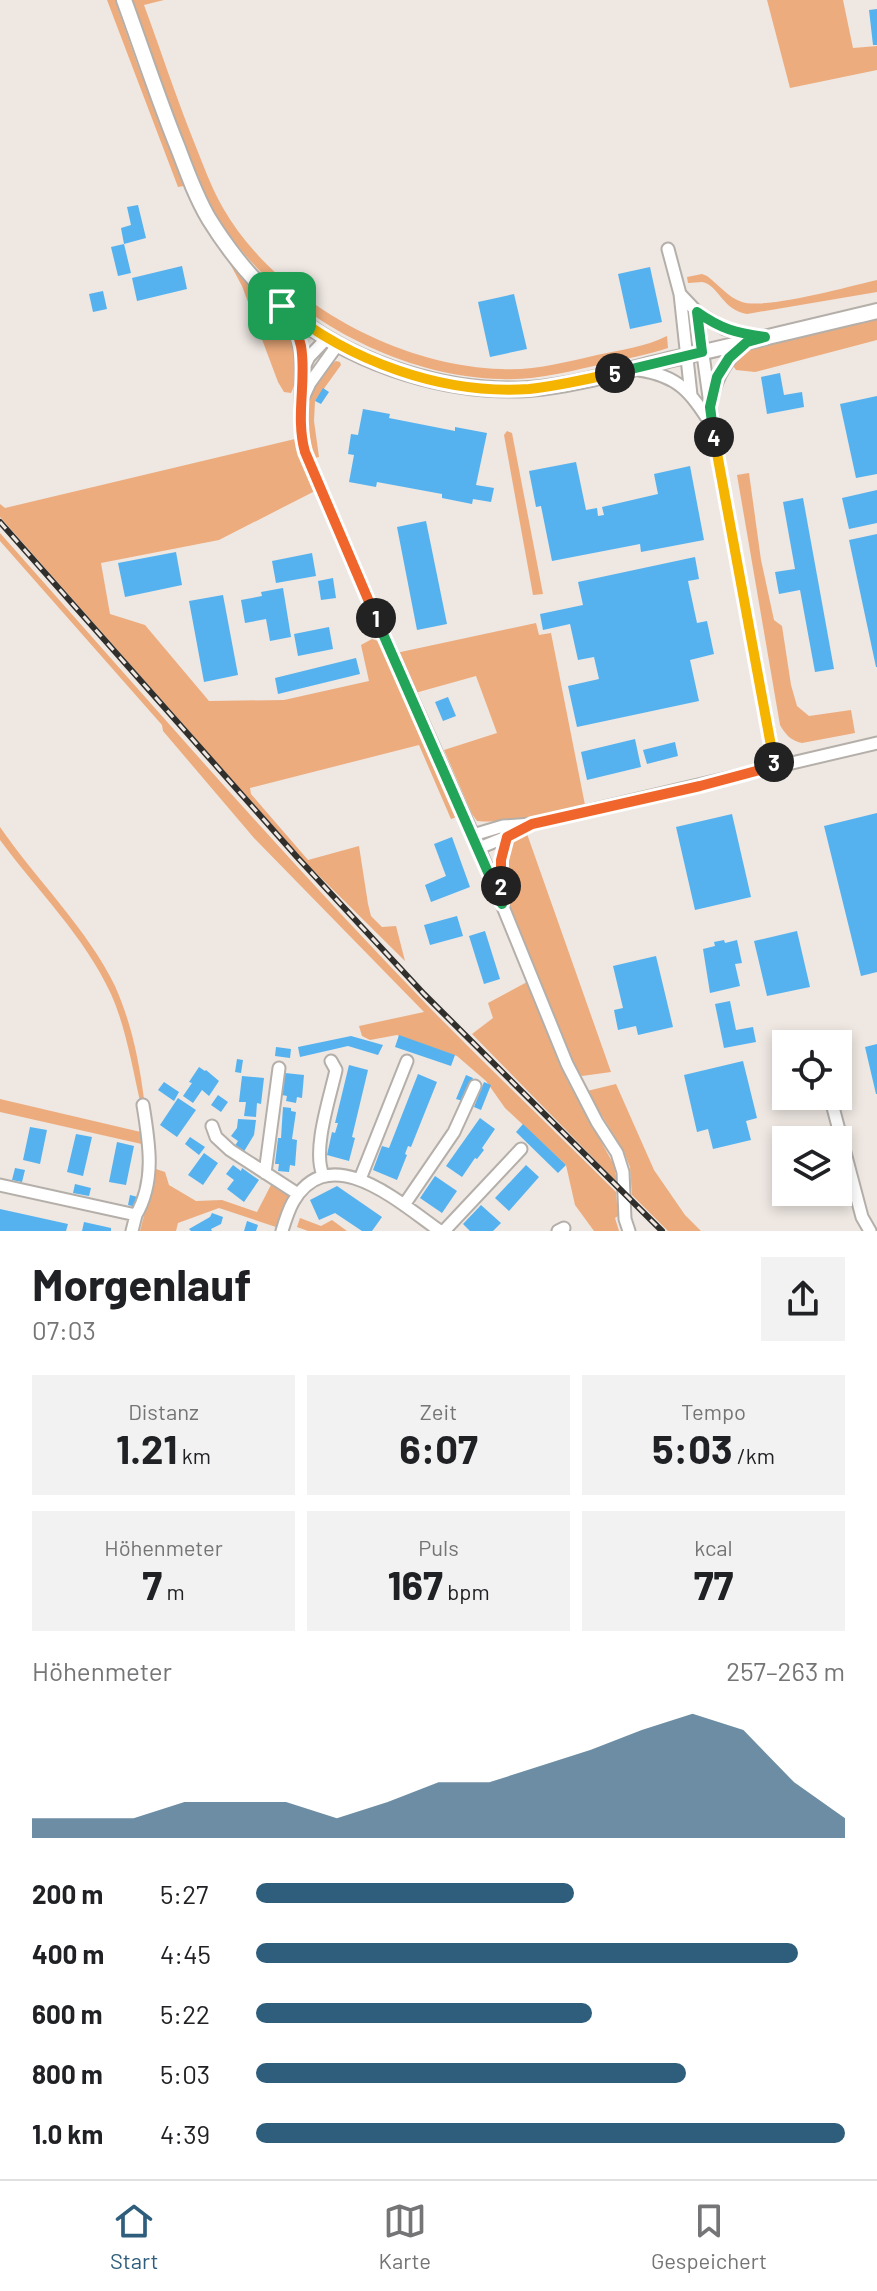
<!DOCTYPE html>
<html lang="de">
<head>
<meta charset="utf-8">
<style>
  body { margin:0; font-family:Barlow,sans-serif; background:#f2f2f2; color:#202124; height:100vh; display:flex; flex-direction:column; font-size:30px; white-space:nowrap }
  * { box-sizing:border-box; margin:0 }
  p { font-size:26px; color:#757577 }
  .icon { flex:none; width:44px; height:44px; fill:none; stroke:currentColor; stroke-width:2; stroke-linecap:round; stroke-linejoin:round }
  .map { position:relative; height:1231px; overflow:hidden }
  .drawer { display:flex; flex-direction:column; background:#fff; flex:1 }
  .drawer>* { flex:none }
  .tools { position:absolute; left:772px; top:1030px; display:grid; gap:16px }
  .tools a { display:grid; place-items:center; width:80px; height:80px; border-radius:0px; background:#fff; box-shadow:0 4px 12px #0003; font-size:40px }
  .pin { position:absolute; display:grid; place-items:center; width:68px; height:68px; color:#fff; margin:-34px; border-radius:16px; box-shadow:0 4px 12px #0006 }
  .km { position:absolute; width:40px; height:40px; margin:-20px; border-radius:50%; background:#222; color:#fff; font-size:22px; line-height:40px; text-align:center }
  .round { display:grid; place-items:center; flex:none; width:84px; height:84px; border-radius:0px; background:#f2f2f2 }
  .head { display:flex; align-items:center; justify-content:space-between; height:136px; padding:0 32px }
  h1 { font-size:44px; font-weight:700; line-height:60px }
  .stats { display:grid; grid-template-columns:repeat(3,1fr); gap:12px; height:136px; padding:8px 32px }
  .stats div { display:grid; align-content:center; border-radius:0px; background:#f2f2f2; text-align:center }
  .stats b { font-size:40px; font-weight:700 }
  .stats small { font-size:22px; font-weight:400 }
  .stats p { font-size:22px }
  .chart { height:224px; padding:16px 32px }
  .chart p { display:flex; justify-content:space-between }
  .chart svg { width:100%; height:144px; margin-top:8px; fill:#2f5e7d; opacity:.7 }
  ul { padding:0 32px; list-style:none; font-size:26px }
  li { display:grid; grid-template-columns:128px 96px 1fr; align-items:center; height:60px }
  li i { height:20px; border-radius:10px; background:#2f5e7d }
  .menu { display:flex; justify-content:space-around; align-items:center; height:112px; border-top:2px solid #e0e0e0; background:#fff; font-size:22px; color:#757577 }
  .menu a { display:grid; justify-items:center; gap:4px }
  .menu .active { color:#2f5e7d }
  .map>svg:first-child { display:block }
</style>
</head>
<body>
<div class="map">
<svg width="877" height="1231" viewBox="0 0 877 1231">
  <rect width="100%" height="100%" fill="#eee7e2"/>
  <path fill="#edac7d" d="M107 0H115L137 63 184 186 178 187Z
    M132 0H164L144 5C161 51 176 97 194 142 203 164 211 187 223 208 276 300 397 366 501 369 533 371 566 362 597 355 620 350 645 347 667 336L668 348C647 355 625 359 603 364 570 371 535 381 501 379 392 376 273 309 216 215 202 193 193 167 184 143 165 96 149 48 132 0Z
    M767 0H843L853 48 877 46V70L790 88Z
    M228 260C242 278 289 320 295 337 300 353 299 377 291 393L284 392 278 382 242 286Z
    M702 274 707 276C718 284 729 298 742 302 764 310 851 286 877 280V292L747 314C722 310 719 285 702 282 698 282 693 283 688 283L687 277Z
    M877 318V340L755 372 736 370 731 363 738 355 747 351Z
    M336 361 340 362 341 365 315 401 314 421 319 457 315 458C304 424 302 382 336 361Z
    M507 431 512 433 543 594 533 595 504 435Z
    M295 439 315 491 219 540 101 563 110 614 145 625 209 701 284 700 369 681 361 645 372 639 381 642 457 817 451 819 419 745 250 788 251 794 308 860 359 846 368 904 371 916 382 927 396 926 405 961 306 863 0 517V504L5 508Z
    M749 473 761 560 774 620 782 626 791 685 797 706 809 716 851 710 855 733 802 743C791 741 785 734 780 725L737 475Z
    M0 533C142 693 282 855 431 1009 492 1071 555 1131 616 1192L618 1216 615 1218 619 1231H594L575 1205 566 1165 505 1108 486 1081 457 1056 397 1035 370 1040 362 1036 359 1026 424 1012 254 838 163 731 162 725 0 541Z
    M536 623 539 635 551 633 585 805C550 813 513 824 477 821L472 814 444 750 497 733 476 676 415 693 396 653Z
    M0 827C35 878 89 931 115 986 131 1022 139 1060 144 1099L140 1101C132 1066 126 1028 111 994 85 937 37 890 0 840Z
    M526 831 611 1072 582 1076 576 1071 513 918C507 898 495 852 514 836 518 834 522 833 526 831Z
    M527 982 567 1080 614 1165 617 1182 472 1034 493 1018 488 1003Z
    M616 1084 654 1170 685 1215 701 1231H668L632 1195 630 1167 624 1152 587 1091Z
    M0 1099 145 1133 146 1145 0 1112Z
    M156 1169 165 1172 169 1185 196 1201 222 1200 257 1212 272 1183 293 1196 279 1228 219 1208 178 1223 176 1231H140Z
    M300 1218 321 1226 332 1220 347 1231H308L297 1227Z"/>
  <path fill="#55b2ef" d="M877 9V45H873L869 10Z
    M138 205 146 238 124 244 121 228 131 225 127 207Z
    M124 244 131 273 118 276 111 247Z
    M182 266 187 289 137 301 132 278Z
    M650 267 662 322 630 329 618 274Z
    M103 291 107 309 93 312 89 294Z
    M514 294 527 349 490 357 478 302Z
    M780 373 784 395 802 392 804 407 767 414 761 377Z
    M323 388 329 392 321 404 315 401Z
    M877 396V474L856 478 840 404Z
    M363 409 390 414 389 418 455 431V427L487 433 476 485 494 488 491 502 473 499 472 504 442 498V494L377 482 376 487 349 482 354 455 348 454 351 434 358 435Z
    M576 462 586 510 597 508 598 516 604 515 602 507 658 494 654 474 690 466 704 540 641 552 640 544 552 561 541 506 536 507 529 471Z
    M877 490V523L849 529 842 498Z
    M803 498 834 669 815 672 800 590 779 594 775 572 795 569 783 502Z
    M426 521 447 624 417 630 397 527Z
    M877 534V667H876L849 540Z
    M176 552 182 585 125 597 118 563Z
    M312 553 316 576 276 583 272 561Z
    M695 557 699 579 688 581 697 623 707 621 714 654 690 660 699 701 577 727 568 686 599 679 594 657 578 660 570 624 543 630 540 614 583 605 578 582Z
    M333 578 336 598 321 600 318 581Z
    M283 588 291 637 270 641 266 619 245 623 241 600 262 596 261 592Z
    M223 595 238 675 204 682 189 601Z
    M329 627 333 649 298 656 294 634Z
    M356 658 360 674 278 694 275 678Z
    M448 697 456 716 443 721 435 702Z
    M635 739 641 767 587 780 581 752Z
    M675 742 678 756 647 764 643 750Z
    M877 813V972L861 976 824 826Z
    M732 814 751 897 695 910 676 827Z
    M452 837 470 887 431 902 425 885 446 876 434 844Z
    M457 916 463 936 430 945 424 925Z
    M485 931 500 979 484 984 469 936Z
    M797 931 810 987 767 996 754 941Z
    M724 940 725 943 737 940 742 963 735 964 740 986 710 993 703 949 715 946 714 942Z
    M656 956 673 1027 638 1035 636 1026 618 1030 614 1010 623 1008 613 966Z
    M730 1001 736 1030 753 1027 756 1042 724 1048 715 1004Z
    M399 1035 455 1055 451 1066 395 1047Z
    M351 1036 383 1045 378 1055 348 1046 300 1057 298 1047Z
    M877 1044V1094H876L865 1047Z
    M276 1047 291 1049 290 1058 275 1056Z
    M237 1059 243 1060 241 1073 235 1072Z
    M743 1061 757 1118 746 1121 751 1140 713 1149 708 1129 697 1132 684 1075Z
    M349 1065 368 1070 352 1137 355 1138 349 1161 327 1155 332 1132 335 1133 338 1123H335Z
    M199 1067 205 1071 206 1070 219 1081 209 1096 202 1090 193 1103 183 1096 192 1083 189 1082Z
    M285 1073 304 1075 302 1098 297 1097 296 1103 286 1101 287 1096 282 1095Z
    M418 1074 437 1082 411 1147 408 1146 405 1154 407 1155 397 1180 373 1170 382 1146 389 1148Z
    M466 1075 473 1078 463 1101 456 1099Z
    M242 1076 264 1078 261 1104 257 1103 256 1117 244 1116 246 1102H239Z
    M164 1082 179 1092 174 1101 158 1090Z
    M484 1082 491 1085 481 1110 474 1107Z
    M218 1095 228 1102 221 1112 211 1105Z
    M178 1098 196 1110 177 1137 160 1125Z
    M283 1107 291 1108V1111L296 1112 292 1139 297 1140 295 1166 290 1165 289 1172 278 1171 279 1164H275L278 1138H281Z
    M480 1118 495 1129 482 1148 484 1150 477 1159 475 1158 462 1177 446 1166Z
    M238 1119 256 1120 254 1135 243 1153 234 1147 238 1141 231 1136 237 1128Z
    M523 1124 566 1165 558 1173 516 1132Z
    M30 1127 47 1130 40 1164 23 1160Z
    M76 1134 92 1137 83 1176 67 1172Z
    M190 1137 205 1147 199 1155 185 1144Z
    M117 1142 134 1146 126 1185 109 1182Z
    M204 1153 218 1163 203 1185 188 1175Z
    M233 1165 241 1171 242 1168 259 1180 244 1202 227 1189 234 1180 226 1174Z
    M526 1165 539 1177 509 1211 495 1198Z
    M15 1168 25 1170 22 1182 12 1180Z
    M435 1176 457 1191 442 1213 420 1198Z
    M75 1184 91 1188 89 1196 73 1193Z
    M337 1186 382 1217 372 1231H362L335 1213 319 1220 310 1200Z
    M799 1192H827V1195L801 1201Z
    M130 1195 138 1197 136 1207 128 1205Z
    M481 1205 501 1223 493 1231H470L463 1224Z
    M0 1209 68 1224 66 1231H0Z
    M212 1213 223 1217 221 1224 211 1229 212 1231H191L189 1229 210 1217Z
    M247 1221 258 1225 256 1231H244Z
    M84 1222 111 1228V1231H82Z"/>
  <g fill="none" stroke-linecap="round" stroke-linejoin="round">
    <defs>
      <path id="minor" d="M668 249 680 294 691 395
        M680 294 697 312 717 454 775 766
        M286 312C315 357 292 404 305 452L382 631 479 848 567 1064 597 1122 617 1153 623 1172 625 1219 629 1231
        M697 312 725 329 761 337
        M303 369 309 357 327 338
        M639 370C679 376 690 392 711 424
        M304 396 310 383 338 344
        M712 398C718 374 727 360 745 343
        M473 835 503 826 532 824 877 743
        M479 848 511 835 531 824
        M501 896V860L507 837
        M838 1068 842 1076 838 1089
        M830 1096 862 1217 870 1231
        M212 1126 216 1137 230 1150 298 1194
        M265 1173 279 1068
        M323 1175C312 1150 330 1097 336 1070L331 1061
        M360 1179 407 1061
        M0 1185 136 1215 132 1231
        M404 1205 454 1132 475 1086
        M136 1215C156 1181 149 1142 143 1105
        M282 1231C285 1221 288 1211 293 1202 330 1138 401 1204 440 1231
        M444 1231 521 1149
        M558 1231 564 1228"/>
      <path id="major" d="M124 0C142 49 158 99 178 148 187 172 196 197 209 219 232 256 262 292 297 318 360 366 450 394 529 389 579 385 628 369 677 358 744 343 810 327 877 311"/>
    </defs>
    <use href="#minor" stroke="#b5afaa" stroke-width="15"/>
    <use href="#major" stroke="#b5afaa" stroke-width="18"/>
    <use href="#minor" stroke="#fff" stroke-width="11"/>
    <use href="#major" stroke="#fff" stroke-width="14"/>
    <defs>
      <path id="rail" d="M0 522 297 857 424 994 662 1231"/>
    </defs>
    <use href="#rail" stroke="#312f2c" stroke-width="6"/>
    <use href="#rail" stroke="#eee7e2" stroke-width="3" stroke-dasharray="9" stroke-linecap="butt"/>
  </g>
  <g fill="none" stroke-linecap="round" stroke-linejoin="round">
    <defs>
      <path id="split-1" d="M282 306C291 319 298 331 301 346 307 380 295 416 305 452L376 618"/>
      <path id="split-2" d="M376 618 502 904 501 886"/>
      <path id="split-3" d="M501 886V860L507 837 532 824 700 786 775 766 774 762"/>
      <path id="split-4" d="M714 437 774 762"/>
      <path id="split-5" d="M615 373 702 352 697 312C721 329 736 333 765 337L747 342 729 358 717 377 710 407 714 437"/>
      <path id="split-6" d="M282 306C349 361 442 395 529 389 558 386 587 379 615 373"/>
    </defs>
    <use href="#split-1" stroke="#fff" stroke-width="16"/>
    <use href="#split-2" stroke="#fff" stroke-width="16"/>
    <use href="#split-3" stroke="#fff" stroke-width="16"/>
    <use href="#split-4" stroke="#fff" stroke-width="16"/>
    <use href="#split-5" stroke="#fff" stroke-width="16"/>
    <use href="#split-6" stroke="#fff" stroke-width="16"/>
    <use href="#split-1" stroke="#f0652b" stroke-width="10"/>
    <use href="#split-2" stroke="#22a559" stroke-width="10"/>
    <use href="#split-3" stroke="#f0652b" stroke-width="10"/>
    <use href="#split-4" stroke="#f5b400" stroke-width="10"/>
    <use href="#split-5" stroke="#22a559" stroke-width="10"/>
    <use href="#split-6" stroke="#f5b400" stroke-width="10"/>
  </g>
</svg>
<div class="tools">
<a><svg class="icon" aria-label="locate" viewBox="0 0 24 24"><circle cx="12" cy="12" r="6"/><path d="M12 2v4M12 18v4M2 12h4M18 12h4"/></svg></a>
<a><svg class="icon" aria-label="layers" viewBox="0 0 24 24"><path d="M12 4l9 5-9 5-9-5zM3 14l9 5 9-5"/></svg></a>
</div>
<div class="pin" style="left:282px;top:306px;background:#1e9e55"><svg class="icon" aria-label="arrive" viewBox="0 0 24 24"><path d="M6 21V4h12l-3 4 3 4H6"/></svg></div>
<b class="km" style="left:376px;top:618px">1</b>
<b class="km" style="left:501px;top:886px">2</b>
<b class="km" style="left:774px;top:762px">3</b>
<b class="km" style="left:714px;top:437px">4</b>
<b class="km" style="left:615px;top:373px">5</b>
</div>
<section class="drawer">
<div class="head"><div><h1>Morgenlauf</h1><p>07:03</p></div><a class="round"><svg class="icon" aria-label="share" viewBox="0 0 24 24"><path d="M12 15V3M7 8l5-5 5 5M5 13v7h14v-7"/></svg></a></div>
<div class="stats">
<div><p>Distanz</p><b>1.21<small> km</small></b></div>
<div><p>Zeit</p><b>6:07</b></div>
<div><p>Tempo</p><b>5:03<small> /km</small></b></div>
</div>
<div class="stats">
<div><p>Höhenmeter</p><b>7<small> m</small></b></div>
<div><p>Puls</p><b>167<small> bpm</small></b></div>
<div><p>kcal</p><b>77</b></div>
</div>
<div class="chart"><p><span>Höhenmeter</span>257–263 m</p>
<svg viewBox="0 0 160 44" preserveAspectRatio="none"><path d="M0 44V38L10 38L20 38L30 33L40 33L50 33L60 38L70 33L80 27L90 27L100 22L110 17L120 11L130 6L140 11L150 27L160 38V44z"/></svg>
</div>
<ul>
<li><b>200 m</b>5:27<i style="width:54%"></i></li>
<li><b>400 m</b>4:45<i style="width:92%"></i></li>
<li><b>600 m</b>5:22<i style="width:57%"></i></li>
<li><b>800 m</b>5:03<i style="width:73%"></i></li>
<li><b>1.0 km</b>4:39<i style="width:100%"></i></li>
</ul>
</section>
<nav class="menu">
<a class="active"><svg class="icon" aria-label="home" viewBox="0 0 24 24"><path d="M3 11l9-7 9 7M6 9v11h12V9"/></svg>Start</a>
<a><svg class="icon" aria-label="map" viewBox="0 0 24 24"><path d="M3 6l6-2 6 2 6-2v14l-6 2-6-2-6 2zM9 4v14M15 6v14"/></svg>Karte</a>
<a><svg class="icon" aria-label="saved" viewBox="0 0 24 24"><path d="M7 4h10v16l-5-4-5 4z"/></svg>Gespeichert</a>
</nav>
</body>
</html>
